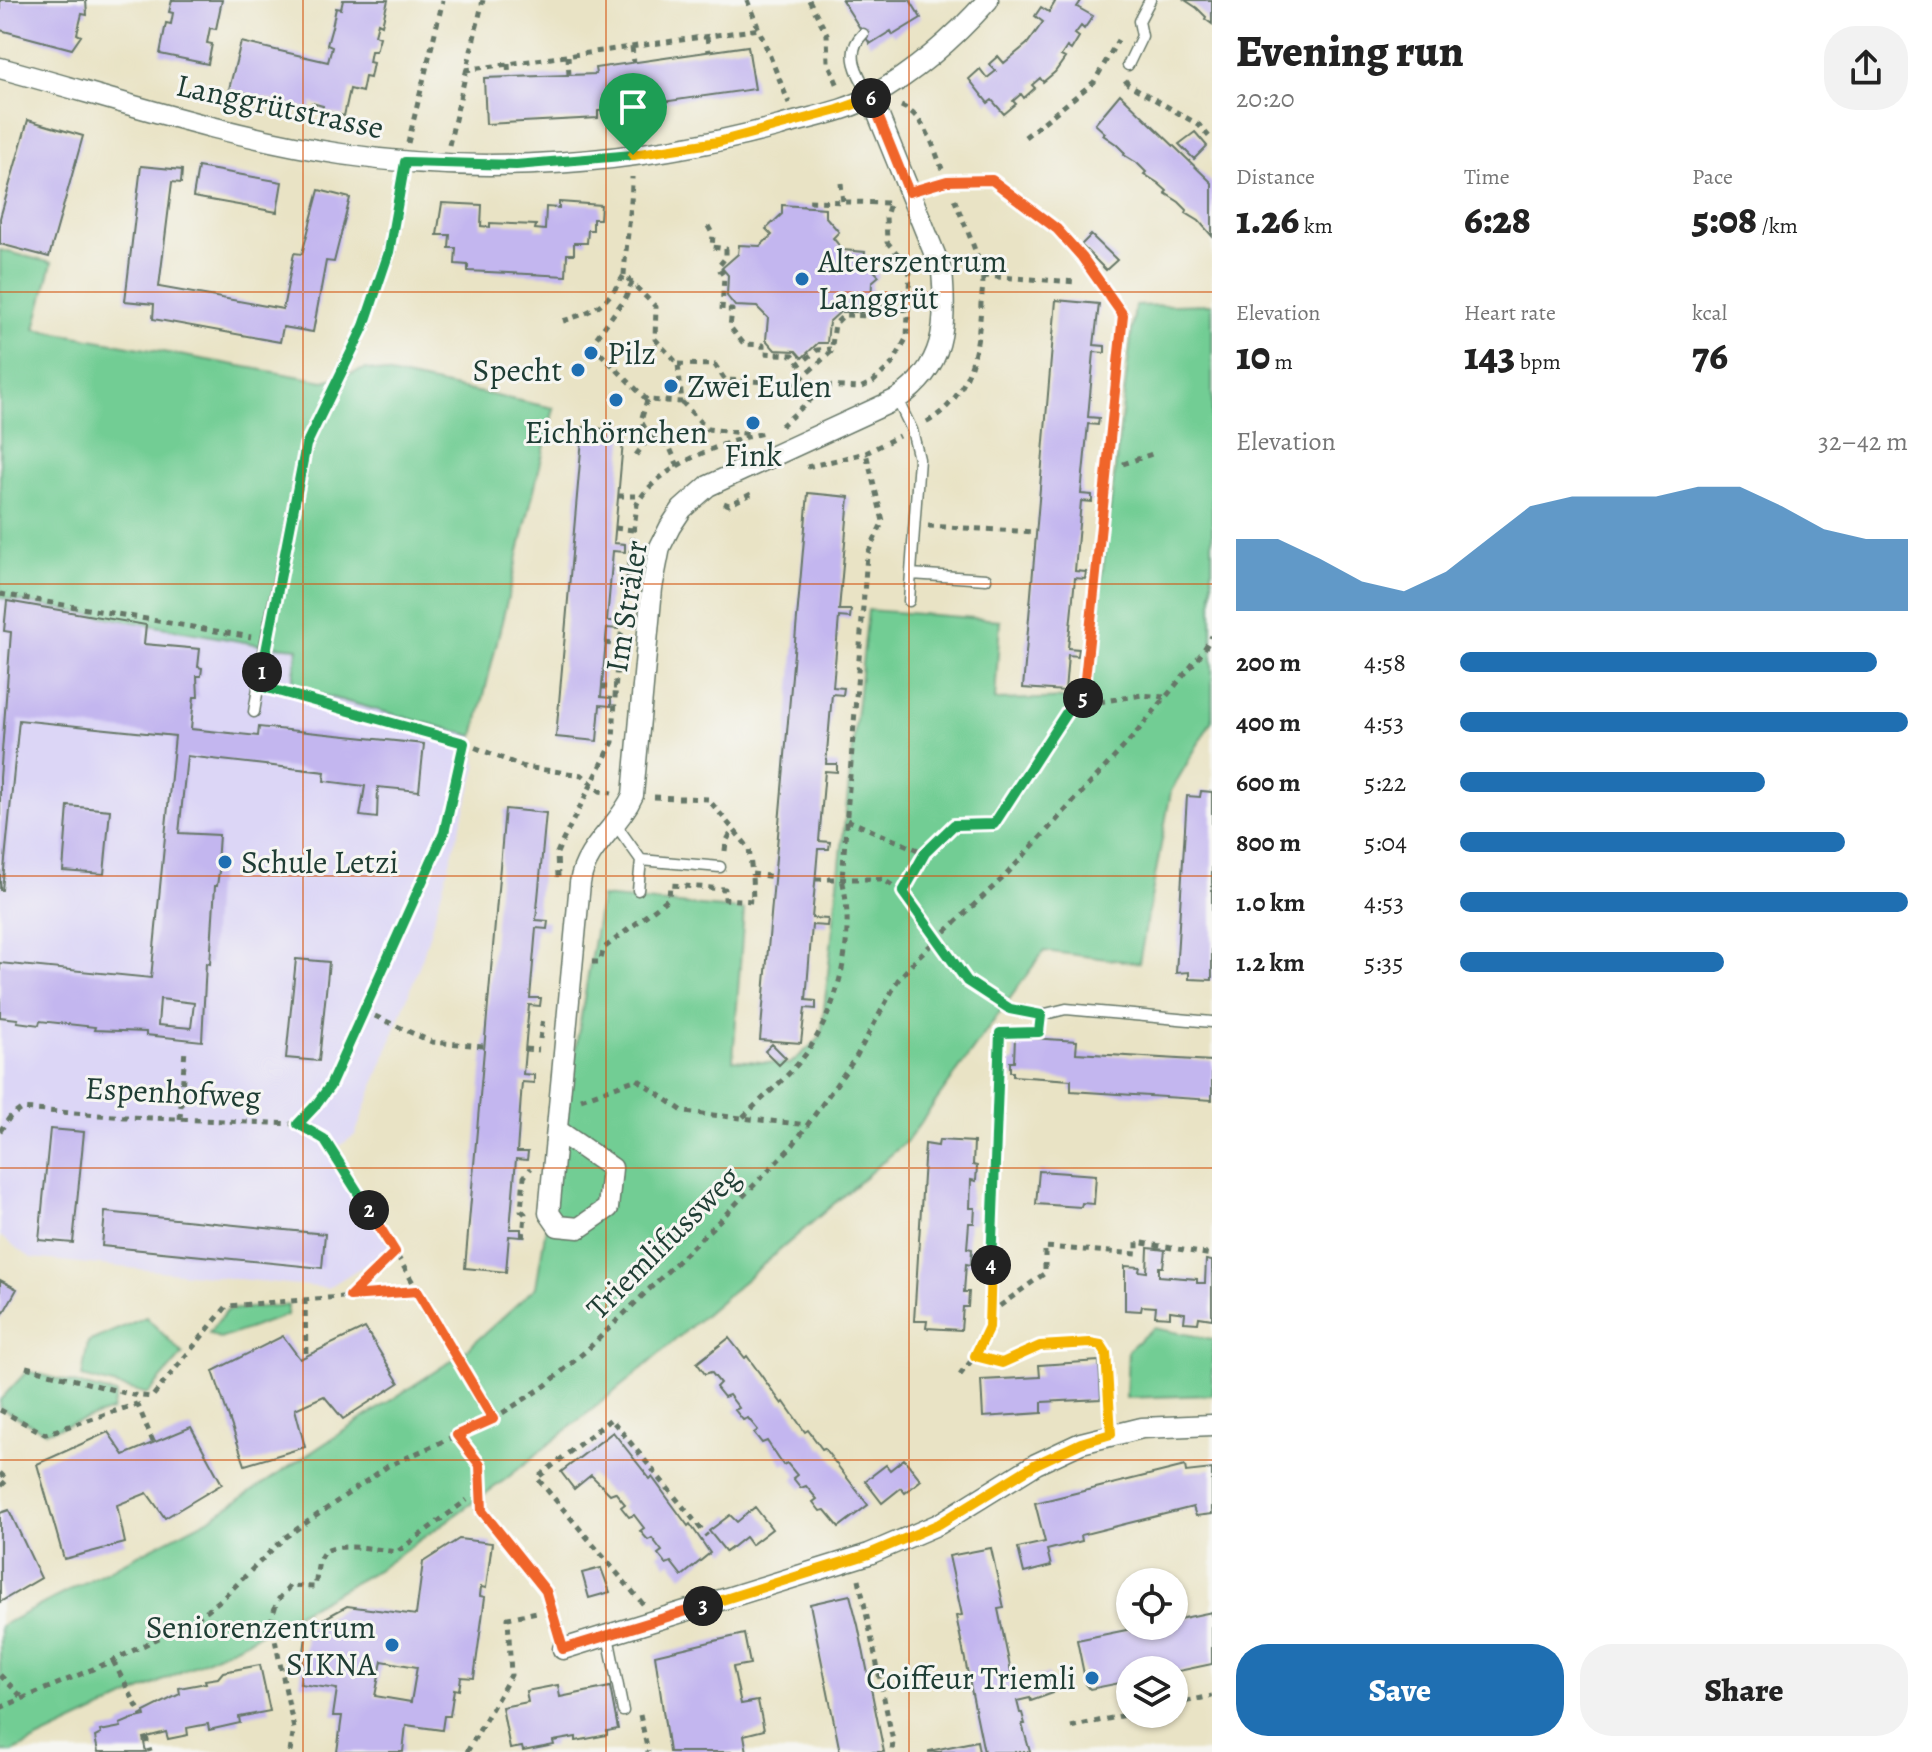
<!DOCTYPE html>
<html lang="en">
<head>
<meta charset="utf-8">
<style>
  body { margin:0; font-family:Alegreya,serif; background:#f2f2f2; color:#222; height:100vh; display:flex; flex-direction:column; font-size:30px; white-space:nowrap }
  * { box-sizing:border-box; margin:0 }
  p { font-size:26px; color:#767676 }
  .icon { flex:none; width:44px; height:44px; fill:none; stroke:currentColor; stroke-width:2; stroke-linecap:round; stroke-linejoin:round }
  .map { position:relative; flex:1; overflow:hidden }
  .sheet { display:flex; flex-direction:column; background:#fff; width:720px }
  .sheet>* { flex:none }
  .tools { position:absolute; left:1116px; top:1568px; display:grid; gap:16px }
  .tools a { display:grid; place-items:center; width:72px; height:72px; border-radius:50%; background:#fff; box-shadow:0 2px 6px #0004; font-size:40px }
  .pin { position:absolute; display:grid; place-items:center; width:68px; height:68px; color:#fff; margin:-82px -34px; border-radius:50% 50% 50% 0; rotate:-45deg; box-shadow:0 0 8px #0007 }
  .pin .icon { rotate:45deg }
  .km { position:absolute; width:40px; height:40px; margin:-20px; border-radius:50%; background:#222; color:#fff; font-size:22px; line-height:40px; text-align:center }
  .round { display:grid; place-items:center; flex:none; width:84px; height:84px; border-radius:32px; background:#f2f2f2 }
  .summary { display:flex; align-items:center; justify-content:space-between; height:136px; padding:0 24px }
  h1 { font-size:44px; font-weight:800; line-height:60px }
  .stats { display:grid; grid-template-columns:repeat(3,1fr); gap:12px; height:136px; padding:8px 24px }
  .stats div { display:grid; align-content:center }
  .stats b { font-size:40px; font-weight:800 }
  .stats small { font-size:22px; font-weight:400 }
  .stats p { font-size:22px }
  .chart { height:224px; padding:16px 24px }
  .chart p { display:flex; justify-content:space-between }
  .chart svg { width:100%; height:144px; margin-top:8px; fill:#1f6fb2; opacity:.7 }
  .button { display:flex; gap:16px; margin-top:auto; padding:16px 24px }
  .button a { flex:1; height:92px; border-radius:32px; background:#1f6fb2; color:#fff; font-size:32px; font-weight:800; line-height:92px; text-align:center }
  .button a+a { background:#f2f2f2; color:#222 }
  ul { padding:0 24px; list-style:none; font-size:26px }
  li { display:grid; grid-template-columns:128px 96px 1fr; align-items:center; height:60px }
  li i { height:20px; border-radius:10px; background:#1f6fb2 }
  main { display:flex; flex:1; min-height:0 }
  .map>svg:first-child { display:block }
</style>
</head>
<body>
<main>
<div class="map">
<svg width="1212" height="1752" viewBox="0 0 1212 1752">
  <rect width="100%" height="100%" fill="#f6f6f2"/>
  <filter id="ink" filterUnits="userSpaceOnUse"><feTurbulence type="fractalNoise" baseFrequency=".0125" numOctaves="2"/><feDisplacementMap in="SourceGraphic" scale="16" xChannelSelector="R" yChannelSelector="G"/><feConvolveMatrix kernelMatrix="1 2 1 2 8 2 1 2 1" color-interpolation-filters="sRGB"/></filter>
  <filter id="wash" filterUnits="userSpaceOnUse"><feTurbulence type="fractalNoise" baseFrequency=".006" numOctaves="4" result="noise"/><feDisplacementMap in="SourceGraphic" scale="32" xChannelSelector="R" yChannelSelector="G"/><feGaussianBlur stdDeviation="1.8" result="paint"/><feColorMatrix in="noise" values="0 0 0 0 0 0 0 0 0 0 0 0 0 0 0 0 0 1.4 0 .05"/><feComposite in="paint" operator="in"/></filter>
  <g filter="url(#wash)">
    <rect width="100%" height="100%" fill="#e9e3c5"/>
    <path fill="#dcd6f6" d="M0 598 261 645 298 648 293 687 474 736 477 768 423 956 355 1135 335 1149 396 1246 327 1288 31 1258 0 1236Z"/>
    <path fill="#72cd94" stroke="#488564" stroke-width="2" d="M0 250 52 263 35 329 324 381 366 369 554 408 474 736 292 687 298 648 261 645 0 598Z
      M1212 304V720L1171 791 1139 963 1044 951 908 1140 631 1378 506 1479 379 1569 250 1639 12 1752H0V1626L214 1516 463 1353 536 1287 601 897 744 910 733 1060 790 1064 821 1037 868 610 1000 620 995 700 1087 698 1135 306Z
      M288 1305 287 1315 220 1339 209 1333 227 1310Z
      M146 1317 183 1354 148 1394 82 1377 88 1342Z
      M1153 1328 1212 1339V1395L1126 1398 1128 1350Z
      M27 1371 116 1394 112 1411 45 1432 0 1408V1400Z"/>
    <g id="blocks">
      <path fill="#c3b6ef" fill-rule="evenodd" d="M0 0H86L87 15 82 14 77 34 81 36 72 49 0 30Z
        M172 0H222L216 29 210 28 207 43 212 44 208 64 160 54 166 23 171 24 173 13 169 12Z
        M343 0H388L382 25 378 23 375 35 380 37 376 51H371L369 62 373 63 370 78 365 77 362 92 350 89 344 116 322 111 323 106 312 103 311 109 229 89 241 42 328 62 332 47 327 45 332 27 336 8 341 9Z
        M842 0H910L921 18 893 35 891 31 870 44Z
        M1052 0H1078L1081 1 1077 7 1093 16 1084 29 1081 26 1075 34 1079 37 1071 50 1067 47 1061 56 1065 58 1055 72 1043 82 1040 78 1032 85 1035 88 1024 98 1021 94 1013 101 1016 104 1004 114 992 100 988 103 969 79 980 69 987 78 996 71 989 64 998 56 1004 63 1027 44 1043 22 1035 16 1041 7 1049 12 1055 2Z
        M1185 0H1212V24L1205 19 1206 17 1197 8Z
        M748 46 755 89 598 111V118L486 124 484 78 596 74 595 68Z
        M1120 94 1212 183V236L1199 221 1186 213 1187 210 1179 202 1165 193 1167 191 1158 183 1144 174 1146 172 1137 163 1124 155 1125 153 1116 144 1103 135 1105 133 1095 124Z
        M28 120 83 136 49 257 0 244V218Z
        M1195 132 1207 146 1194 159 1179 144Z
        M141 166 182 170 181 183 172 182 159 287 283 309 294 253 302 254 319 190 350 198 334 262 326 261 313 332 283 327 280 342 153 319 154 304 125 301Z
        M198 167 282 182 277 212 193 197Z
        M559 202 601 205 600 219H593V230H588L587 243H574V254H567L566 276 468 271V265L455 264 456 248H449L450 235H437L442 203 482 205 481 226 490 227V223L536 225 535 229 545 230 546 207 559 208Z
        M782 205 825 208V216L839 232 833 238 843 250 865 252 864 260 879 276 872 282 871 304 862 312H840L829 322 827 343H818L802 358 796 351 775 350 766 340 768 318 757 307 735 306 727 296 728 275 722 268 738 254 739 245 760 246 772 235 766 229 782 214Z
        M1091 235 1117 260 1106 270 1081 245Z
        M1056 300 1099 304 1094 345 1105 346V353L1094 352 1088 417 1099 418 1098 425 1088 424 1081 494 1092 495V502L1081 501 1075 571 1086 572 1085 579 1075 578 1068 648 1079 649 1078 656 1068 655 1065 691 1023 688Z
        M583 427 624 431 614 543 625 544V552L613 551 607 621H618V629L607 628 601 697 611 698V706L600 705 597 741 556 737Z
        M808 493 849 497 839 610H851L850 618 839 617 833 687 844 688 843 695 832 694 826 764H837V772L825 771 819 841 830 842 829 849H818L812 918 828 919 827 926 812 925 806 1000 816 1001V1009L805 1008 801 1043 760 1040Z
        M7 601 146 625 144 644 200 649 198 667 202 668 201 676H197L198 697H194L191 729 258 736 259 727 424 744 419 791 378 787 377 818 360 816 365 786 324 781 325 772 187 756 179 833 219 835 217 864H220L217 886H215L210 964 206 963 202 1041 146 1035V1032L94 1030 95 1027 40 1021 39 1025 17 1022 18 1019 0 1017V963L151 978 175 736 19 720 2 890H0V778L11 632 4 631ZM160 999 194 1003 191 1028 158 1025Z
        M1201 791 1212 792V980L1189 979V972L1176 973 1187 796 1200 797Z
        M68 806 110 810 104 874 63 871Z
        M505 809 546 813 536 920 548 921 547 929 536 928 530 998H541L540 1006 529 1005 523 1074 534 1075V1083L522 1082 517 1152H528L527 1160 516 1159 510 1229H521V1237L509 1236 506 1272 465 1268Z
        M296 959 329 962 319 1061 286 1058Z
        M1015 1037 1077 1041 1076 1053 1212 1061V1100L1071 1091V1080L1013 1076V1072H1010V1062H1014Z
        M772 1044 786 1058 779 1065 765 1051Z
        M50 1129 84 1132 73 1243 39 1240Z
        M939 1140 974 1142 973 1165 977 1166 976 1181 971 1180 970 1208H975L974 1223H969L968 1236 967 1248 972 1249 971 1265 966 1264 964 1292H969L968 1307H963L961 1330 926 1328 927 1321H914L925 1144 938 1146Z
        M1039 1171 1096 1175 1094 1204 1082 1203 1081 1207 1036 1204Z
        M105 1212 325 1234 322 1268 102 1246Z
        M1148 1248 1165 1250 1163 1267H1159V1276L1197 1279V1283H1205L1206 1260 1212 1261V1319L1199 1317 1198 1323 1184 1322 1185 1313 1170 1311V1317L1155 1316 1156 1307 1142 1306 1141 1311 1125 1310V1266L1140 1267 1139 1271 1147 1272Z
        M0 1280 17 1289 0 1319Z
        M365 1328 399 1383 343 1419 324 1396 295 1409 305 1447 245 1465 213 1371 283 1336 300 1359Z
        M729 1338 745 1358 747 1356 782 1404 784 1402 805 1432 808 1430 822 1449 824 1448 868 1505 839 1527 825 1510 820 1511 813 1502 817 1499 806 1486 801 1488 793 1478 797 1475 787 1463 783 1465 767 1441 762 1443 754 1433 758 1430 748 1418 743 1420 735 1410 739 1408 729 1395 724 1397 716 1387 720 1383 711 1372 705 1374 697 1363Z
        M1099 1361 1101 1399 1042 1402V1413L983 1417 981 1380 1040 1377 1039 1365Z
        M191 1427 222 1484 165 1518 147 1493 117 1505 125 1543 64 1559 37 1464 108 1432 124 1455Z
        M613 1432 650 1479 652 1477 688 1526 690 1524 710 1553 682 1576 671 1562 666 1564 658 1554 662 1551 652 1538 648 1540 640 1531 644 1528 634 1515 629 1517 621 1507 625 1504 615 1492 610 1494 591 1475 574 1489 561 1472Z
        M904 1459 921 1480 905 1493 901 1488 882 1503 865 1481 886 1465 890 1470Z
        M1185 1466 1186 1472 1212 1469V1514L1196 1516 1193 1507 1081 1535 1082 1541 1047 1550 1051 1566 1024 1573 1018 1548 1045 1542 1035 1503Z
        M755 1507 772 1529 751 1545 745 1537 726 1552 709 1531 730 1515 737 1522Z
        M9 1510 41 1578 0 1602V1513Z
        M459 1539 492 1543 486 1588 481 1587 480 1596 485 1597 474 1678 461 1677 459 1690 454 1689 450 1716H444L442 1730 406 1725 403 1752H337L342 1716H333L337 1689 300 1684 307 1628 347 1606 416 1615 423 1562ZM382 1661 417 1667 411 1702 375 1696Z
        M991 1548 1004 1608 998 1609 1013 1681 1048 1674 1053 1693 1031 1701 1030 1698 1017 1701 1020 1713H1022L1025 1724H1022L1030 1752H984L956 1616 962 1615 949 1556Z
        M601 1568 610 1592 589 1598 582 1573Z
        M850 1595 858 1625 884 1752H840L810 1604Z
        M1212 1612V1664L1174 1672 1130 1670V1681L1090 1689 1086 1684 1077 1640 1146 1626H1174V1620Z
        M744 1634 750 1664 733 1667 741 1704 758 1701 764 1730 744 1735 747 1752H669L655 1655Z
        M260 1665 270 1711 239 1717 240 1723 209 1730 208 1724 187 1728 188 1735 168 1739 166 1732 143 1738 146 1752H98L95 1737 101 1734 100 1731 121 1727 120 1724 132 1719 145 1716 144 1712 180 1694 179 1688 206 1683 205 1680 218 1678 223 1672Z
        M558 1685 560 1697 610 1687 618 1729 607 1731V1735L576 1741V1737L553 1741 554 1745 523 1751 522 1747 510 1749 502 1707 528 1702 526 1691Z
        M977 1741 979 1752H929V1751Z"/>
    </g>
  </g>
  <g filter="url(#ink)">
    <use href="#blocks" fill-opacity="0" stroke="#667767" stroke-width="2"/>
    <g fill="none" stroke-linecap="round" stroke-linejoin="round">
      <defs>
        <path id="service" d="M863 34C843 53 859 77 871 97
          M1128 65 1142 36 1139 21 1150 0
          M909 192 947 181 992 180 1057 229 1082 257 1123 315 1083 700
          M897 399 912 430 919 459 909 601
          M911 574 986 579
          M254 712 266 640 306 445 364 326 389 252 405 162
          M616 825 641 860 638 890
          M641 860 720 867
          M1041 1015 1066 1009 1212 1022
          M482 1511 546 1591 563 1649
          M608 1636 623 1711"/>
        <path id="minor" d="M0 68C111 98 227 137 341 154 487 176 637 164 780 126 810 117 845 112 872 96 915 72 956 36 988 0
          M557 1130 612 1168 608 1208 579 1228 558 1226 549 1213 580 883C585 847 619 827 633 795L652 588 660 547 670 527 682 509 708 486 897 399C945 367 947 325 942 272L871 97
          M563 1649 869 1554 939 1524 1036 1464 1081 1443 1142 1428 1212 1425"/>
      </defs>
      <use href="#service" stroke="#667767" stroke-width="13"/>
      <use href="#minor" stroke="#667767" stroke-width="23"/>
      <path stroke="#667767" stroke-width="5" stroke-dasharray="6 6" stroke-linecap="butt" d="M747 0 789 103
        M809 0 827 34 828 62 839 88
        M707 37 709 52
        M632 47 634 63
        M568 56 569 76
        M508 64 509 78
        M465 70 760 29
        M1125 80 1128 84 1199 125 1212 140
        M901 106C925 116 933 146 942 169
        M1025 137 1094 82 1118 40
        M408 143 443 0
        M449 145 483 0
        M841 183 843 203
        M708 226 713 235 712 247 726 249V257L718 267 724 276 722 310H732L730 327 744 344 763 345V353L793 355 800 364 817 350 831 349
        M624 275C626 242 632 210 632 177
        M983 276 1078 282
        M632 282 626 297 594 341 601 354 647 400 682 402
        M563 321C597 310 606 305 624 275L656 307 655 339 678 364 682 402 707 429 752 434
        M678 364 715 365 725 380 796 383 831 352 835 324 844 315 876 316 881 307 908 310
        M647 400 641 421 650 437
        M927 422C970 397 979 350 981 303 982 293 984 282 982 272 975 246 963 221 953 196
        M781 426 826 386 860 388 873 382 893 363 907 337 910 268 887 242 886 216 890 203 809 201 804 207
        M636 455 650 437 669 446 678 466
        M1123 464 1155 453
        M807 467 866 453 899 436
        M618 496H641
        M724 503 729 505 755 492
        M928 526 1036 532
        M615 528 633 530
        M0 594 251 637
        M605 643 620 645
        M601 687H616
        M1099 702 1142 695 1164 697
        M464 743 524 767 582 775 600 791 612 793
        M654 797 708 799 749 848 752 874 775 877
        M847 820 925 853
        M725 851 726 842 733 829
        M558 877 557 853 560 846 613 742 616 676 637 504C656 467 726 440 765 433
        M816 879H882L903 892 967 981 1010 1009 1025 1012
        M903 892 925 853 954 825 994 824 1070 709
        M592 962H600L604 948 669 898 670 885 725 889V899L753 901 752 874
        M364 1011 432 1042 484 1046
        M540 1039 543 1018
        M525 1049 539 1050
        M581 1099 637 1079 684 1112 809 1125
        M743 1117C764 1096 791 1075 808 1051 840 1003 856 935 842 879L867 555 883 521 866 453
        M180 1119 185 1049
        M298 1124 324 1139 395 1252 493 1419
        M0 1131 10 1117 21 1109 125 1117 298 1124 316 1105 330 1086 444 833 464 743 272 690
        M523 1238 525 1214 521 1210 524 1177 531 1168
        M350 1296 395 1252
        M305 1299 306 1357
        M990 1313 1045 1273V1247L1137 1254V1242L1212 1255
        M975 1356 1002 1363 1040 1346 1090 1343 1101 1345 1106 1353 1110 1417
        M26 1367 133 1395 152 1397 227 1306 417 1291
        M960 1375 975 1356 989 1327 1000 1033 1034 1032
        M137 1403 154 1444
        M0 1410 45 1434 137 1404
        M457 1435 480 1465 481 1498
        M0 1473 7 1480 0 1487
        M859 1579 893 1741 892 1751
        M643 1604 537 1478 611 1419 707 1536
        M113 1661 142 1716
        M0 1675 22 1697
        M1174 1704 1212 1696
        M0 1708 112 1661 193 1621 222 1599 284 1538 388 1466 493 1419 545 1386 588 1349 722 1218 793 1145 856 1057 898 980 919 956 1004 877 1132 738 1202 653 1212 636
        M640 1715 648 1752
        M1071 1727 1130 1714
        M146 1737 150 1752
        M290 1752 294 1729 271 1621 277 1601 290 1586 315 1587C317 1577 317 1563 322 1555 331 1540 381 1550 397 1552L467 1500
        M467 1752 511 1675 508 1618 537 1612"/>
      <use href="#service" stroke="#fff" stroke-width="10"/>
      <use href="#minor" stroke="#fff" stroke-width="20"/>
    </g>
  </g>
  <g fill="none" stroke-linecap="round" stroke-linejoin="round" filter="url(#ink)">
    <defs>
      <path id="split-1" d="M262 672 306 445 364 326 389 252 405 162 516 165 633 155"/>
      <path id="split-2" d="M262 672 260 686 464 743 444 833 330 1086 316 1105 298 1124 324 1139 369 1210"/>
      <path id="split-3" d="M369 1210 395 1252 350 1296 417 1291 493 1419 457 1435 480 1465 482 1511 546 1591 563 1649 703 1606"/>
      <path id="split-4" d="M703 1606 869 1554 939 1524 1036 1464 1081 1443 1111 1434 1106 1353 1101 1345 1090 1343 1040 1346 1002 1363 975 1356 989 1327 991 1265"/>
      <path id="split-5" d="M991 1265 1000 1033 1039 1032 1041 1015 1010 1009 967 981 903 892 925 853 954 825 994 824 1074 701 1083 698"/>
      <path id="split-6" d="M871 98 909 192 947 181 992 180 1057 229 1082 257 1123 315 1083 698"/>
      <path id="split-7" d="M633 155 718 142 838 110 871 98"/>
    </defs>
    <use href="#split-1" stroke="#fff" stroke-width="16"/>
    <use href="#split-2" stroke="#fff" stroke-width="16"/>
    <use href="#split-3" stroke="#fff" stroke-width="16"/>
    <use href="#split-4" stroke="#fff" stroke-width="16"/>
    <use href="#split-5" stroke="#fff" stroke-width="16"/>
    <use href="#split-6" stroke="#fff" stroke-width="16"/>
    <use href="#split-7" stroke="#fff" stroke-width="16"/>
    <use href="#split-1" stroke="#22a559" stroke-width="10"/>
    <use href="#split-2" stroke="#22a559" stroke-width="10"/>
    <use href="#split-3" stroke="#f0652b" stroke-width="10"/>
    <use href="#split-4" stroke="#f5b400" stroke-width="10"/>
    <use href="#split-5" stroke="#22a559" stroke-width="10"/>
    <use href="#split-6" stroke="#f0652b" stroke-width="10"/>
    <use href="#split-7" stroke="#f5b400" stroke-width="10"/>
  </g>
  <path fill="none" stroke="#d45610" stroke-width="2" stroke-opacity="0.55" d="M303 0V1752M606 0V1752M909 0V1752M0 292H1212M0 584H1212M0 876H1212M0 1168H1212M0 1460H1212"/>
  <g fill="#1f6fb2" stroke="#f6f6f2" stroke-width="3">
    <circle cx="802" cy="279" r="8"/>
    <circle cx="591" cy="353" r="8"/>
    <circle cx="578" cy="370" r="8"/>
    <circle cx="671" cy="386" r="8"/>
    <circle cx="616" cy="400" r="8"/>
    <circle cx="753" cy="423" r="8"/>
    <circle cx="225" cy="862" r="8"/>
    <circle cx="392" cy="1645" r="8"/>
    <circle cx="1092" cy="1678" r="8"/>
  </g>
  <g text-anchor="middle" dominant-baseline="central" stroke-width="6" stroke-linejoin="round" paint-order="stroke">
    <g font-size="32" fill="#1f3d34" stroke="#f6f6f2">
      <text transform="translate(280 106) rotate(12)">Langgrütstrasse</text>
      <text transform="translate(626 606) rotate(-81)">Im Sträler</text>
      <text transform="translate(173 1092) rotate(3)">Espenhofweg</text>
      <text transform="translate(663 1242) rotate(-45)">Triemlifussweg</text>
    </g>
    <g font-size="32" fill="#1f3d34" stroke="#f6f6f2" text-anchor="start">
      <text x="818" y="261">Alterszentrum<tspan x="818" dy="37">Langgrüt</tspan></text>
      <text x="607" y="353">Pilz</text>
      <text x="562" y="370" text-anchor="end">Specht</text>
      <text x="687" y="386">Zwei Eulen</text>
      <text x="616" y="432" text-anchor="middle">Eichhörnchen</text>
      <text x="753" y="455" text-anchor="middle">Fink</text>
      <text x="241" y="862">Schule Letzi</text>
      <text x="376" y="1627" text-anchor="end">Seniorenzentrum<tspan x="376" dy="37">SIKNA</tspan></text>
      <text x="1076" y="1678" text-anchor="end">Coiffeur Triemli</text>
    </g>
  </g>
</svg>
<div class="tools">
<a><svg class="icon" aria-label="locate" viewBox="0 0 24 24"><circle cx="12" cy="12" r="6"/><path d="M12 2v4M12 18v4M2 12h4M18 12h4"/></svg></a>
<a><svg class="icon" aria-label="layers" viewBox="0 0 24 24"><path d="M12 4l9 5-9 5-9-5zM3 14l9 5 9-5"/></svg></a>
</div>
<div class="pin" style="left:633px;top:155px;background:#1e9e55"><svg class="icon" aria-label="arrive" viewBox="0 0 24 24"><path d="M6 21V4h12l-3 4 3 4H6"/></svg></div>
<b class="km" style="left:262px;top:672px">1</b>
<b class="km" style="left:369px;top:1210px">2</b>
<b class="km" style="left:703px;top:1606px">3</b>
<b class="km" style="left:991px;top:1265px">4</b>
<b class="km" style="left:1083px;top:698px">5</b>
<b class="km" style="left:871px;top:98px">6</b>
</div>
<section class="sheet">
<div class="summary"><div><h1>Evening run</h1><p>20:20</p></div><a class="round"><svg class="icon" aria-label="share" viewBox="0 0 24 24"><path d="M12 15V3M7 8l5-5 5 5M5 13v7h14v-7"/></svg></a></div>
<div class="stats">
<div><p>Distance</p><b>1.26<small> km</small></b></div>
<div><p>Time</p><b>6:28</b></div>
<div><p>Pace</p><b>5:08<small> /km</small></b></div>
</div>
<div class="stats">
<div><p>Elevation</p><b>10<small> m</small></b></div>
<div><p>Heart rate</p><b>143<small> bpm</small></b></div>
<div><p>kcal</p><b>76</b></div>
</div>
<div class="chart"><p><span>Elevation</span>32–42 m</p>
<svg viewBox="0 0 160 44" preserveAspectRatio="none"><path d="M0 44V22L10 22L20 28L30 35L40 38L50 32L60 22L70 12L80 9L90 9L100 9L110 6L120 6L130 12L140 19L150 22L160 22V44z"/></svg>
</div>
<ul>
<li><b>200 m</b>4:58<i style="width:93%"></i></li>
<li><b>400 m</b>4:53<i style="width:100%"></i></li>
<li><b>600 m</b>5:22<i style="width:68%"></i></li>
<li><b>800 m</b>5:04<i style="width:86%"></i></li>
<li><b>1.0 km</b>4:53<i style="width:100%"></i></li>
<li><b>1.2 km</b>5:35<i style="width:59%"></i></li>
</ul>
<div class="button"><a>Save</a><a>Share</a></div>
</section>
</main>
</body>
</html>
